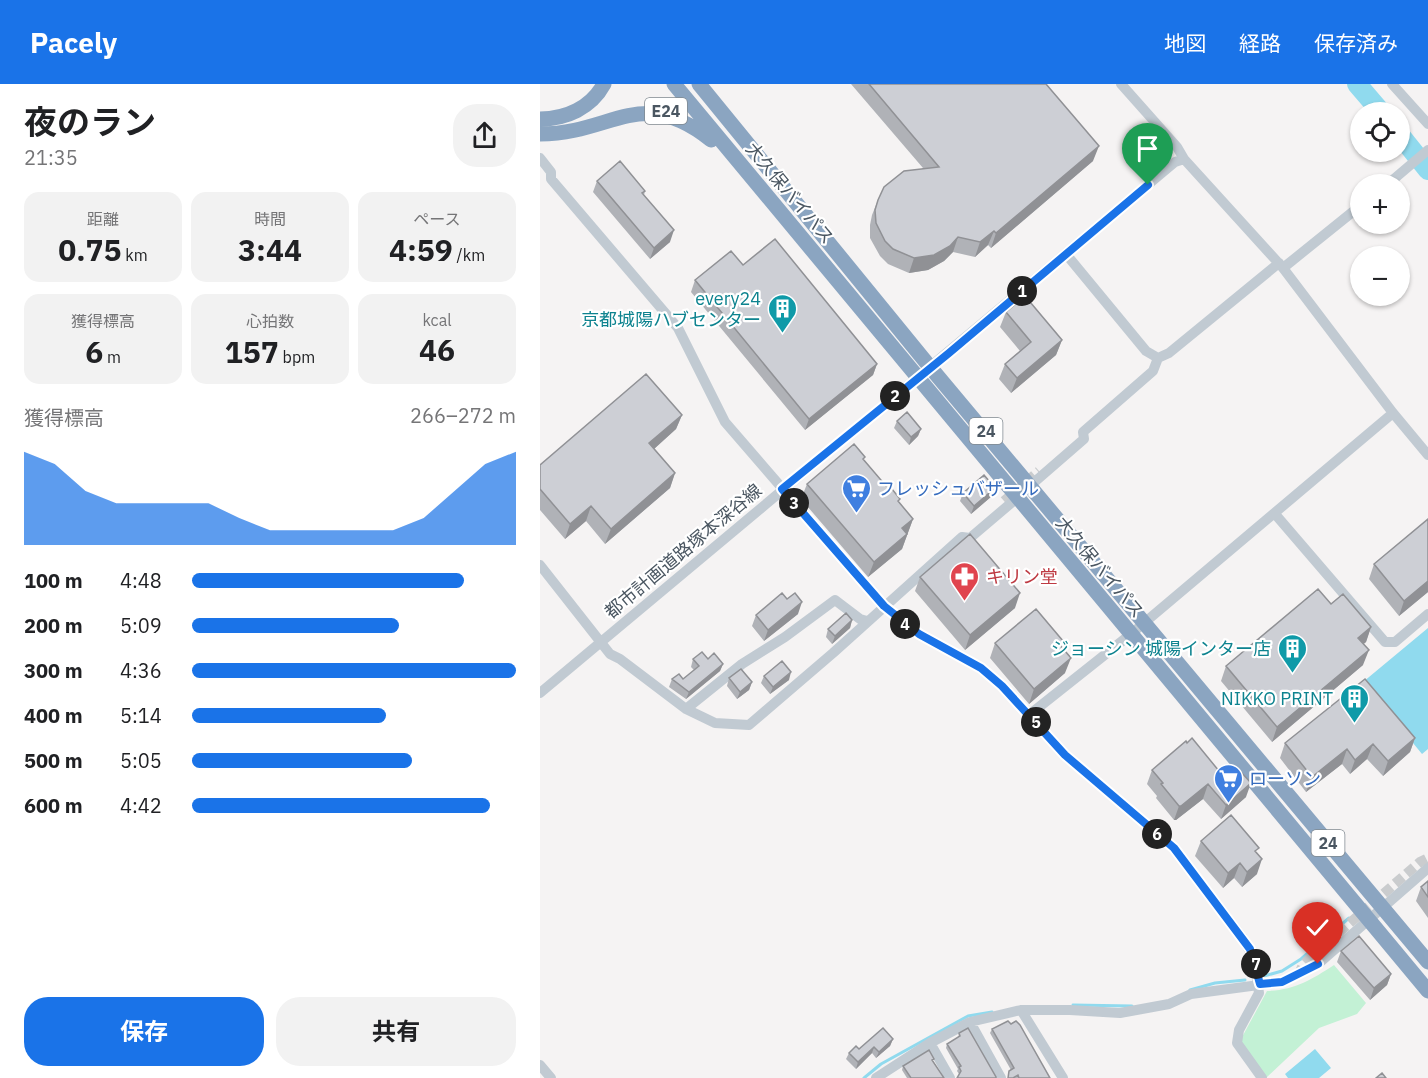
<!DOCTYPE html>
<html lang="ja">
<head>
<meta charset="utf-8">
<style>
  body { margin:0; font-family:"IBM Plex Sans","Noto Sans JP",sans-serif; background:#f2f2f2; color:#202124; height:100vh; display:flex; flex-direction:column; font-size:22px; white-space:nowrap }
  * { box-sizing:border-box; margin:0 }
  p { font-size:20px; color:#757577 }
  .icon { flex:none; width:33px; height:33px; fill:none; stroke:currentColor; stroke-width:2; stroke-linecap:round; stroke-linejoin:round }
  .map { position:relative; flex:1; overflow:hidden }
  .panel { display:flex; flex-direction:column; background:#fff; width:540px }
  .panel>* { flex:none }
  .tools { position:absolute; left:810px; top:18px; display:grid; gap:12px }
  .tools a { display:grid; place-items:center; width:60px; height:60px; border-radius:50%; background:#fff; box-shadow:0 2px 4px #0004; font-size:30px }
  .pin { position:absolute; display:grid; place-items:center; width:51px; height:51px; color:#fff; margin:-62px -26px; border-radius:50% 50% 50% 0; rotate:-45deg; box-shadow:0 0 6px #0007 }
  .pin .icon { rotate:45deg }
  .km { position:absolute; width:30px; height:30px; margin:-15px; border-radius:50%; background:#222; color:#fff; font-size:16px; line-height:30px; text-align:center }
  .round { display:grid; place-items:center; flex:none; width:63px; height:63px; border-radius:24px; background:#f2f2f2 }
  .headline { display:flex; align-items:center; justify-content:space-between; height:102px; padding:0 24px }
  h1 { font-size:33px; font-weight:700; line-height:45px }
  .stats { display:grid; grid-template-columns:repeat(3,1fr); gap:9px; height:102px; padding:6px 24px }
  .stats div { display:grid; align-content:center; border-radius:15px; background:#f2f2f2; text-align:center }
  .stats b { font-size:30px; font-weight:700 }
  .stats small { font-size:16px; font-weight:400 }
  .stats p { font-size:16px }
  .chart { height:168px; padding:12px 24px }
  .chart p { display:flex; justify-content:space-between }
  .chart svg { width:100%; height:108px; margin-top:6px; fill:#1a73e8; opacity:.7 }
  .cta { display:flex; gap:12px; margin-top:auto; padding:12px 24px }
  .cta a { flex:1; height:69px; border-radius:24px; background:#1a73e8; color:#fff; font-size:24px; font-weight:700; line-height:69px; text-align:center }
  .cta a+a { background:#f2f2f2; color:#202124 }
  ul { padding:0 24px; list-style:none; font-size:20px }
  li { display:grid; grid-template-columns:96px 72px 1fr; align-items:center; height:45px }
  li i { height:15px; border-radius:8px; background:#1a73e8 }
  header { display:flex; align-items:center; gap:36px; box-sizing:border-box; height:84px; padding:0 30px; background:#1a73e8; color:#fff }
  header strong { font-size:28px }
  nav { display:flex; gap:33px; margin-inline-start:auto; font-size:21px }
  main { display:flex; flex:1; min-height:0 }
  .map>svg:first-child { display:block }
</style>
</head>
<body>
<header>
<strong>Pacely</strong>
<nav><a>地図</a><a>経路</a><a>保存済み</a></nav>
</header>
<main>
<section class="panel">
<div class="headline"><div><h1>夜のラン</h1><p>21:35</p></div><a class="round"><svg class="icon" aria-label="share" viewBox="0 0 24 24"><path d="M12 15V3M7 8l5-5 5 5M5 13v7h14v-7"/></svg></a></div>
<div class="stats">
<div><p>距離</p><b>0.75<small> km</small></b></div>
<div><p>時間</p><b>3:44</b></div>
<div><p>ペース</p><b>4:59<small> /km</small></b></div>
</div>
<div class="stats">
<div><p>獲得標高</p><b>6<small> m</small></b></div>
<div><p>心拍数</p><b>157<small> bpm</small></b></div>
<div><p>kcal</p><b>46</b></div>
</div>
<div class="chart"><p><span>獲得標高</span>266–272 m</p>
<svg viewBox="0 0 160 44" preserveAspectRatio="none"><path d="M0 44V6L10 11L20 22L30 27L40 27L50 27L60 27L70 33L80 38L90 38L100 38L110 38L120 38L130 33L140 22L150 11L160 6V44z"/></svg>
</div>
<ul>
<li><b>100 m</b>4:48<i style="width:84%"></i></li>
<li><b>200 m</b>5:09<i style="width:64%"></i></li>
<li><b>300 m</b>4:36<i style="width:100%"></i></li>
<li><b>400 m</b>5:14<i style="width:60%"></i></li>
<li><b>500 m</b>5:05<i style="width:68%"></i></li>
<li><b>600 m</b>4:42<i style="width:92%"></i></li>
</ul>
<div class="cta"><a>保存</a><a>共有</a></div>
</section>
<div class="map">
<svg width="888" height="994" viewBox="0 0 888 994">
  <rect width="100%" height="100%" fill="#f5f3f3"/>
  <path fill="#c3f1d5" d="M794 881 826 919 817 930 779 944 726 994 704 966 701 955 727 907C755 906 771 896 794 881Z"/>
  <path fill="#90daee" d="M888 544V665L882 670 823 598Z
    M775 965 791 984 779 994H748L745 990Z"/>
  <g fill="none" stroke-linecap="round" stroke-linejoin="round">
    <path stroke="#90daee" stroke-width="3" d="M724 892 742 887 761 875 809 834
      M650 906 675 899 705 896
      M533 921 592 922
      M324 994 341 980 428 932 452 928"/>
    <path stroke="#90daee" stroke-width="20" d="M817 0 841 28
      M860 51 888 86"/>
    <path stroke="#caccce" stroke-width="10" stroke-dasharray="10 5" stroke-linecap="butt" d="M464 417 499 387
      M758 892 763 881 774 870 880 778 888 774"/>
    <path stroke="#c1cad2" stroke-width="10" d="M581 0 637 63 644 75 743 184 853 329 888 371
      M852 0 888 40
      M0 74 11 88V95L138 244 185 338 344 522 379 550 440 584 462 602 525 671 634 764 702 853 714 875 719 909 699 946 697 959 722 994
      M848 100 888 66
      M526 170 606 267 618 274 629 269 739 179
      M743 184 820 122
      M491 401 544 355 543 348 613 287 618 274
      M735 430 845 558H855L888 530
      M0 481 70 570 80 575 146 625 175 639 209 641 293 569 422 453 430 454 477 414
      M0 609 635 78 644 75
      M146 625 202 580 245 553 295 516 320 535 327 537
      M489 631 591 550 853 329
      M481 926 523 994
      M430 938 461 994
      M390 959 410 994
      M0 981 11 994
      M336 994 390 959 430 938 481 926H530L580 929 629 920 651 910 742 898 778 880 888 784"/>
    <path stroke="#8ba5c1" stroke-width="15" d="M134 0 888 907
      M159 0 390 283 888 878
      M0 35C26 35 51 24 64 0
      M0 50C73 50 101 0 171 56"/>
  </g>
  <path fill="#b0b2b7" d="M311 0H506L553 77 451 164 448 161 435 173 413 168 404 177 388 186 369 189 348 180 340 172 330 154V141L332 131 338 116 383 84Z
    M57 97 105 107 104 111 130 158 110 175 53 108Z
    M203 181 337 280 333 291 265 346 151 208 155 196Z
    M466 228 522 256 516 271 471 309 459 295 465 280 480 267 460 243Z
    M142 331 136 345 114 365 135 389 130 404 65 460 46 437 25 455 0 426V381Z
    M357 337 381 345 378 352 369 361 354 344Z
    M324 376 373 435 362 465 328 493 261 415 267 400Z
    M423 409 452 412 431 430 420 417Z
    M888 435V508L859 532 829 495 834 480Z
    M380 493 475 524 425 566 375 507Z
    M258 530 224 557 212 542 216 531Z
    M312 536 310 544 292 560 286 553 288 545Z
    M831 543 826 558 823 560V581L732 658 681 597 686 582Z
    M523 557 521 563 525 589 489 620 450 574 455 559Z
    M153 575 183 580 180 587 146 615 129 603 132 595H143L154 586 151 583Z
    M224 592 249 596 230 610 221 599Z
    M189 594 212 598 209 606 197 615 187 602Z
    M875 654 870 668 843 692 827 675 810 690 802 680 766 708 740 674 745 659Z
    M612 686 688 698 706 713 681 735 663 715 636 736H634L616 714 617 712 607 700Z
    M661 757 717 769V790L702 803 694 794 683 804 655 772Z
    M888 797V834L876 817 881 803Z
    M801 867 851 890 847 901 830 916 797 878Z
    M452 945 505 987 510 994H468L469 987 471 986 450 949Z
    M419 949 456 994 419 990 417 987 418 985 406 964 407 960 418 954Z
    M353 955 350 962 336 974 332 969 316 985 306 975 309 969Z
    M393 977 404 994H367L362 986 363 982Z"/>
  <path fill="#909195" d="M559 62 553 77 451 164 456 149Z
    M134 146 130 158 110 175 114 164Z
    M454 147 448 161 435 173 440 158Z
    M418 153 413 168 404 177 388 186 369 189 374 174Z
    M522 256 516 271 471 309 477 294Z
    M337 280 333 291 265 346 269 335Z
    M142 331 136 345 104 374 109 359Z
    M381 345 378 352 369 361 371 353Z
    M135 389 130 404 65 460 71 445Z
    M455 404 452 412 431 430 434 422Z
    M51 422 46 437 25 455 30 440Z
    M373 435 362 465 328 493 334 478 362 444Z
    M888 497V508L859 532 864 517Z
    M480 509 475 524 425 566 430 551Z
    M262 518 258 530 224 557 228 546Z
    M312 536 310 544 292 560 295 552Z
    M831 543 826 558 813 569 818 554Z
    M829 566 823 581 732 658 737 643Z
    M531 574 525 589 489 620 494 605Z
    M183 580 180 587 146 615 149 608Z
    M251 588 249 596 230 610 233 603Z
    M212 598 209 606 197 615 200 608Z
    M875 654 870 668 843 692 848 677Z
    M833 660 827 675 810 690 815 676Z
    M807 665 802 680 766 708 772 693Z
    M711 699 706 713 681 735 686 721Z
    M668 700 663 715 636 736H634L639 722Z
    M722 775 717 790 702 803 707 788Z
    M700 779 694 794 683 804 688 789Z
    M851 890 847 901 830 916 834 904Z
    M353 955 350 962 336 974 339 968Z
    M334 963 332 969 316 985 318 978Z"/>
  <path fill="#cdcfd5" stroke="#909195" stroke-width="1.5" d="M329 0H506L559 62 456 149 454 147 440 158 418 153 410 162 394 171 374 174 353 165 345 157 336 139 335 126 338 116 344 103 364 87 399 83Z
    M80 77 105 107 102 109 134 146 114 164 57 97Z
    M235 155 337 280 269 335 155 196 191 167 203 181Z
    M485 212 522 256 477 294 465 280 491 258 466 228Z
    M106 290 142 331 109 359 135 389 71 445 51 422 30 440 0 405V381Z
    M367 328 381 345 371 353 357 337Z
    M314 360 325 373 323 375 346 402 348 400 360 415 358 417 373 435 362 444 367 450 334 478 267 400Z
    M444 391 455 404 434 422 423 409Z
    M888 435V497L864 517 834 480Z
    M430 450 480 509 430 551 380 493Z
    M778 505 791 520 803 510 831 543 818 554 829 566 737 643 686 582Z
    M242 509 247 515 255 509 262 518 228 546 216 531Z
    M496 525 523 557 519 560 531 574 494 605 455 559Z
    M306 529 312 536 295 552 288 545Z
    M162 568 168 575 174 569 183 580 149 608 132 595 139 590 143 595 159 582 153 575Z
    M242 577 251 588 233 603 224 592Z
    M201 585 212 598 200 608 189 594Z
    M825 595 875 654 848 677 833 660 815 676 807 665 772 693 745 659Z
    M652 654 688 698 700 687 711 699 686 721 668 700 641 722H639L621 700 623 699 612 686 646 657 647 659Z
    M691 731 719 764 715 767 722 775 707 788 700 779 688 789 661 757Z
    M888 797V813L881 803Z
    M819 852 851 890 834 904 801 867Z
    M468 937 471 940 476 937 480 941 510 994H479L478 991 473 994H468L469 987 474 984 452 945Z
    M343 944 353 955 339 968 334 963 318 978 309 969 316 962 319 965Z
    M428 944 456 993V994H417L421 987 419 983 421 982 407 960 420 952 419 949Z
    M389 966 394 975 392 976 404 994H371L363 982Z
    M842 989 846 994H836Z"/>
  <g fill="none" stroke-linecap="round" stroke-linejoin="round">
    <defs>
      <path id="route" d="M608 101 409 269 242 405 344 522 379 550 441 584 462 602 525 671 634 764 710 865 720 900 742 898 778 880"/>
    </defs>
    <use href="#route" stroke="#fff" stroke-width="12"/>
    <use href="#route" stroke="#1a73e8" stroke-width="8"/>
  </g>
  <defs>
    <symbol id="building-pin" viewBox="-11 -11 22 30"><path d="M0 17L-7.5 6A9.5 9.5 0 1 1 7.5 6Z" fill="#0f9aa8" stroke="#fff"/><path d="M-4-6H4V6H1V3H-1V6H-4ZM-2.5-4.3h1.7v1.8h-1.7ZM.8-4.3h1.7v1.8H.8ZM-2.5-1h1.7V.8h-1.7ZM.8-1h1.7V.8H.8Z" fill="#fff"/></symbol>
    <symbol id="supermarket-pin" viewBox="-11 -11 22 30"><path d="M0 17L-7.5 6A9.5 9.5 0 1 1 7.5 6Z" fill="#3f7fe0" stroke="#fff"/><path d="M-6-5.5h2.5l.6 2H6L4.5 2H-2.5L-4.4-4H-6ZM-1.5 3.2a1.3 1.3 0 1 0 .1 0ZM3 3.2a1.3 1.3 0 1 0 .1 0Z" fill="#fff"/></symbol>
    <symbol id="pharmacy-pin" viewBox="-11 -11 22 30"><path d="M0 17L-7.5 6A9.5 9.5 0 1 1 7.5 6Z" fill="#e0444e" stroke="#fff"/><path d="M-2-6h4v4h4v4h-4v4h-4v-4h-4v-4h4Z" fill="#fff"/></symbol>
  </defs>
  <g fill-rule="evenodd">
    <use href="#building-pin" x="226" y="208" width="33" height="45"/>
    <use href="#supermarket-pin" x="300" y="388" width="33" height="45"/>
    <use href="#pharmacy-pin" x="408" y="476" width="33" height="45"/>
    <use href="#building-pin" x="736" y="548" width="33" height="45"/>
    <use href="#building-pin" x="798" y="598" width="33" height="45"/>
    <use href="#supermarket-pin" x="672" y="678" width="33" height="45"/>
  </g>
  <g text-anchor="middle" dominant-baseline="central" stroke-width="4.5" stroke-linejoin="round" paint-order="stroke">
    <g fill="#fff" stroke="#808990" stroke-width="1.5">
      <rect x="105" y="14" width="42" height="26" rx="4.5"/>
      <rect x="429.5" y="334" width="33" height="26" rx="4.5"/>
      <rect x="771.5" y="746" width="33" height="26" rx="4.5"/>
    </g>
    <g font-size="16" font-weight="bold" fill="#4a5661">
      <text x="126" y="27">E24</text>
      <text x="446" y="347">24</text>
      <text x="788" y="759">24</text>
    </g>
    <g font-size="18" fill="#4a5661" stroke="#fff">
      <text transform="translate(250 109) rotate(50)">大久保バイパス</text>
      <text transform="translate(143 467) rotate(-40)">都市計画道路塚本深谷線</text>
      <text transform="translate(560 483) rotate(50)">大久保バイパス</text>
    </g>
    <g font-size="18" fill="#0d838f" stroke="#fff" text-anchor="end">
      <text x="221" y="214">every24<tspan x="221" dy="21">京都城陽ハブセンター</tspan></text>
      <text x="731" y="564">ジョーシン 城陽インター店</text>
      <text x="793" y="614">NIKKO PRINT</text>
    </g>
    <g font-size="18" fill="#366cbe" stroke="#fff" text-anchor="start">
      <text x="337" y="404">フレッシュバザール</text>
      <text x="709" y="694">ローソン</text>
    </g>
    <g font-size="18" fill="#be3a42" stroke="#fff" text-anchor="start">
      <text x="446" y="492">キリン堂</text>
    </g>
  </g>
</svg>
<div class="tools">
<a><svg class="icon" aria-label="locate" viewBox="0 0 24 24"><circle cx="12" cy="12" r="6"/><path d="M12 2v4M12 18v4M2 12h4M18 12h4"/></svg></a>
<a>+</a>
<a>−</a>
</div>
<div class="pin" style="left:608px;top:101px;background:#1e9e55"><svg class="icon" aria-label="arrive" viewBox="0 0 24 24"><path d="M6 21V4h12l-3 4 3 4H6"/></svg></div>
<div class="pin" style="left:778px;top:880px;background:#d93025"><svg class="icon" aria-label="check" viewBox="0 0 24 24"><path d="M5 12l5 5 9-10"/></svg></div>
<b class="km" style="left:482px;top:207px">1</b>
<b class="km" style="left:355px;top:312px">2</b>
<b class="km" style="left:254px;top:419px">3</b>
<b class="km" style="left:365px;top:540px">4</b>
<b class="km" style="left:496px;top:638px">5</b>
<b class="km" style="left:617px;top:750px">6</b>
<b class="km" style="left:716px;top:880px">7</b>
</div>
</main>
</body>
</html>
